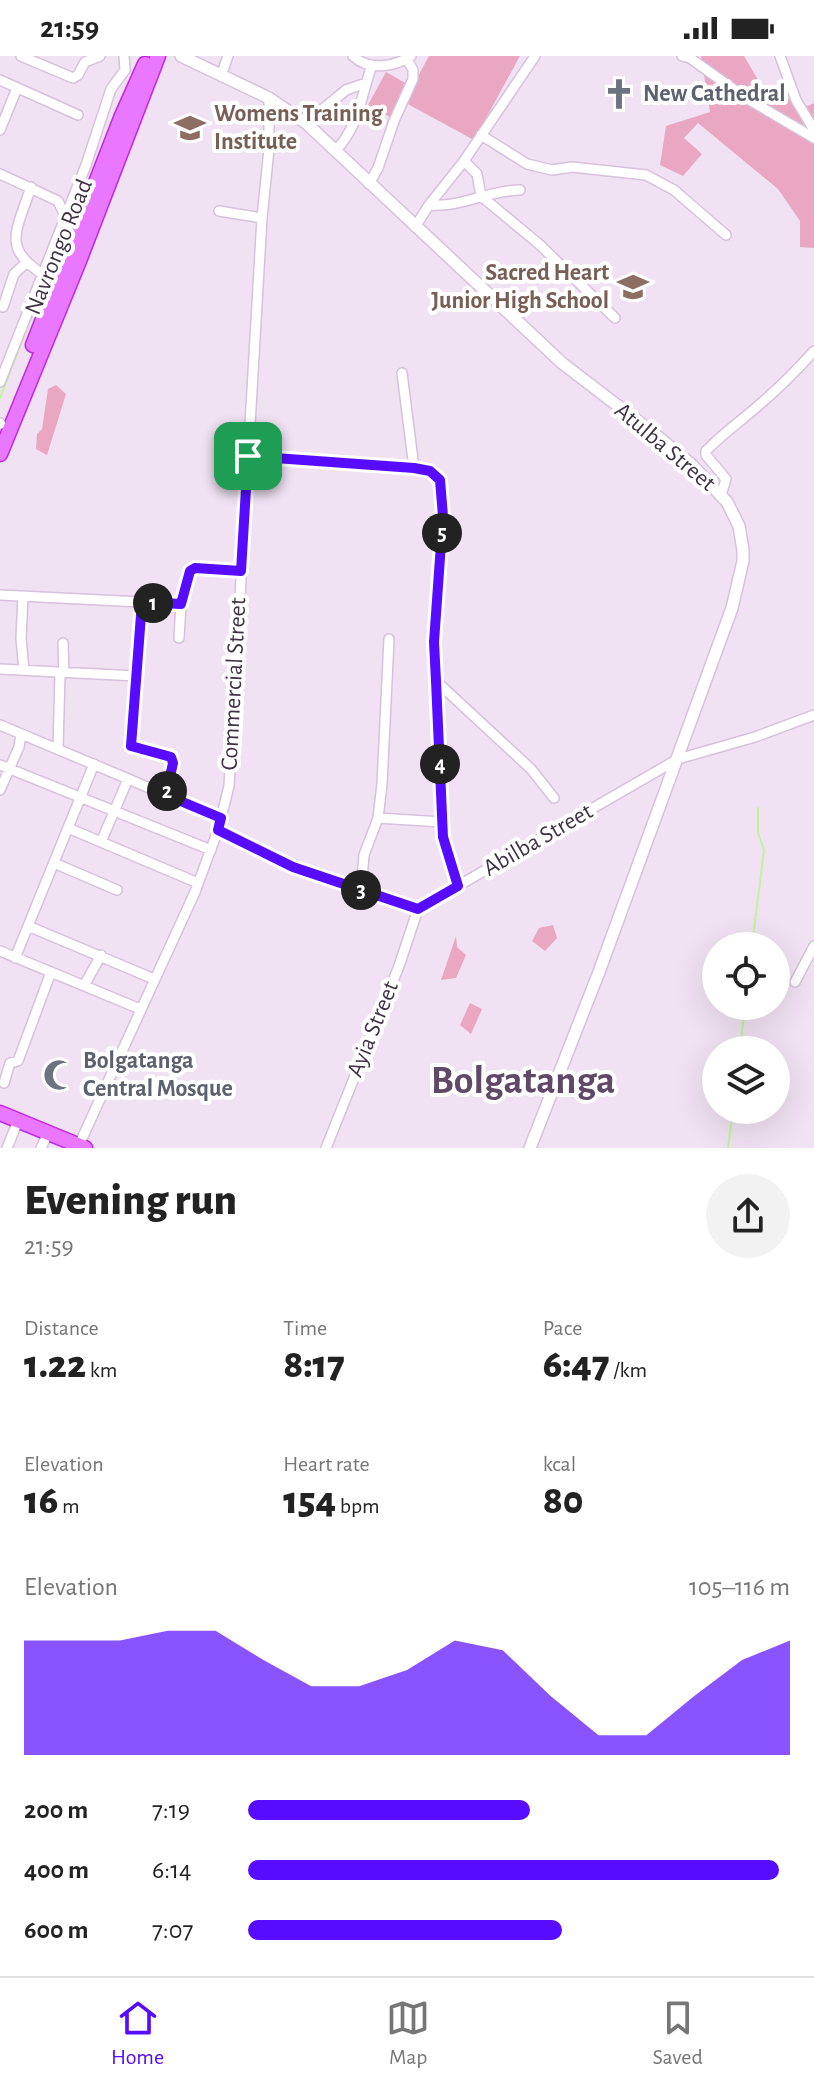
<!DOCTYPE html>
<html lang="en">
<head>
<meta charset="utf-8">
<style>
  body { margin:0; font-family:"Alegreya Sans",sans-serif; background:#f2f2f2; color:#222; height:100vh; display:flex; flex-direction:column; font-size:30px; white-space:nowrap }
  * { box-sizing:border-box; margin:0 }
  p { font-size:26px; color:#767676 }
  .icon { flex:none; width:44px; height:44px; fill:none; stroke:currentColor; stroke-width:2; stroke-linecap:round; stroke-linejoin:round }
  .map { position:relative; height:1092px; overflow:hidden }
  .drawer { display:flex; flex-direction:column; background:#fff; flex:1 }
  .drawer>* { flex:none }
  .tools { position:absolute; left:702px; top:876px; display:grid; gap:16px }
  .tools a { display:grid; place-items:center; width:88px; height:88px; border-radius:50%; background:#fff; box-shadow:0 8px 32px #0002; font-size:40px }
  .pin { position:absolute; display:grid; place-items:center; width:68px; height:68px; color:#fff; margin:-34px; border-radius:16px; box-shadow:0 4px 12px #0006 }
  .km { position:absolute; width:40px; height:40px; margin:-20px; border-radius:50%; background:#222; color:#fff; font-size:22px; line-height:40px; text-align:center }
  .round { display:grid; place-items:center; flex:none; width:84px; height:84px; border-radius:42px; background:#f2f2f2 }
  .head { display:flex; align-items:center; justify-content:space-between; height:136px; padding:0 24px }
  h1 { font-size:44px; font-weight:800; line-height:60px }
  .stats { display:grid; grid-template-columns:repeat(3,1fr); gap:12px; height:136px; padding:8px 24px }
  .stats div { display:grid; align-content:center }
  .stats b { font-size:40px; font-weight:800 }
  .stats small { font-size:22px; font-weight:400 }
  .stats p { font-size:22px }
  .chart { height:224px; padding:16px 24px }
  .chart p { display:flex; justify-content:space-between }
  .chart svg { width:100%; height:144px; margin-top:8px; fill:#580cff; opacity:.7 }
  ul { padding:0 24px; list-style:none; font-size:26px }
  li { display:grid; grid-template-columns:128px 96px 1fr; align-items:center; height:60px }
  li i { height:20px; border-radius:10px; background:#580cff }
  .status { display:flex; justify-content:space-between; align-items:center; height:56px; padding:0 40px; background:#fff; direction:ltr }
  .status svg { height:22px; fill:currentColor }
  .tab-bar { display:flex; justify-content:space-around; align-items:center; height:112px; border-top:2px solid #e0e0e0; background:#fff; font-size:22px; color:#767676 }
  .tab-bar a { display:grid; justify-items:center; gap:4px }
  .tab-bar .selected { color:#580cff }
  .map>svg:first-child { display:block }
</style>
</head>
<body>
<div class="status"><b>21:59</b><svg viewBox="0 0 49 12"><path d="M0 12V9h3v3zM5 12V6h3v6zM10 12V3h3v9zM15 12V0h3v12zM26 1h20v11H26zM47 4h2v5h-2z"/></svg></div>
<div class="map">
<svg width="814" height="1092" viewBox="0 0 814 1092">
  <rect width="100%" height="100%" fill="#f0e2f2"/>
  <path fill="#eaa7c1" d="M429 0H520L474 84 404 46Z
    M701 0H744L764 34 808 50 814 47V192L800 191V165L778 133 698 67 684 82 702 98 683 120 660 109 666 70 710 56Z
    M386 16 407 28 390 61 368 49Z
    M56 329 66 338 47 399 36 393 37 378 42 373 48 333Z
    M553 869 557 882 545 895 532 885 539 872Z
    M456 880 457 891 466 899 456 922 441 924Z
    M470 947 482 953 471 978 460 969Z"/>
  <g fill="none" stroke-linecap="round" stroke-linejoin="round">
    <path stroke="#c0f499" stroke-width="2" d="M49 216 64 177
      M0 342 45 226
      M752 890 764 794 758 777V752
      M740 994 745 950
      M728 1092 733 1054"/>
    <defs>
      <path id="minor" d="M21 0 73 22 78 19 85 6 100 0
        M353 0C369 15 394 11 411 0
        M682 0 690 2 746 42 814 82
        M780 0 796 44 814 74
        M221 20 228 0
        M0 24 78 59
        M306 67 346 34 366 27
        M0 74 17 32
        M481 79 527 108 552 114 572 111 646 119 674 134 726 179
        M336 94C359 70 361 40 372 9
        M464 105 477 118 481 140 539 188 615 262
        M0 118 58 145 69 168 77 172
        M369 128 378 112 394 65 413 23V14L407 3
        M31 131C13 184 1 193 56 227
        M429 149C461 152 488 134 520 134
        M219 155 262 162
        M415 171 429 149 464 105 535 0
        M3 251 14 218 27 206
        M402 317 414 412
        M0 326 86 109 111 33 125 14 124 0
        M0 367 1 368
        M248 400 414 412 430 415 440 424 443 460 434 586 436 625 443 781 458 830
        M721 439 726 423 706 399V395C723 377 741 365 759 349 779 332 797 314 814 295
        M0 539 181 548
        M23 540 21 582 24 614
        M142 546 131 690 171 701 173 707 166 739
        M179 582 181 548 190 515 195 512 241 515
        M63 587 64 617
        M0 613 136 620
        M436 625 531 713 554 742
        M0 669 221 762
        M58 693 60 617
        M0 709 211 794
        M0 734 19 691 21 678
        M378 762 442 766
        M68 772 198 827
        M218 774C284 806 347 833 418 853L678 703 755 681 814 659
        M101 786 128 723
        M54 807 117 834
        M361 835 364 799 378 762 382 728 389 583
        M28 870 154 923
        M0 895 140 953
        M15 902 94 708
        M795 926 814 890
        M85 928 101 899
        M4 1027 10 1007 18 1005 51 916
        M79 1089 195 836 218 774 229 730 262 162 269 93V42
        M7 1092 18 1065
        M41 1092 48 1077
        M326 1092 399 910 418 853"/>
      <path id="tertiary" d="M181 0 269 42 306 67 562 307 652 376 692 409 727 446 739 470 743 494V505L732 552 599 916 530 1092"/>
      <path id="trunk" d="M33 289 121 62 145 8
        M0 398 79 205 158 0
        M0 1057 85 1092"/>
    </defs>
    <use href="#minor" stroke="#d7c1dc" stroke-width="12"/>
    <use href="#tertiary" stroke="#d7c1dc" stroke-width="14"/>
    <use href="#trunk" stroke="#bf27e6" stroke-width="17"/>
    <use href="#minor" stroke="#fff" stroke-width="9"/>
    <use href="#tertiary" stroke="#fff" stroke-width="11"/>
    <use href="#trunk" stroke="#ea77ff" stroke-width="14"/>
  </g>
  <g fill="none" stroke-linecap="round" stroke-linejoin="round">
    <defs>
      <path id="route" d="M248 400 414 412 430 415 440 424 443 460 434 586 436 625 443 781 458 830 418 853 293 811 218 774 221 762 166 739 173 707 171 701 131 690 142 546 181 548 190 515 195 512 241 515Z"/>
    </defs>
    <use href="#route" stroke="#fff" stroke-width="16"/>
    <use href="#route" stroke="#580cff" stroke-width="10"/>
  </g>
  <defs>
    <symbol id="church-bare" viewBox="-9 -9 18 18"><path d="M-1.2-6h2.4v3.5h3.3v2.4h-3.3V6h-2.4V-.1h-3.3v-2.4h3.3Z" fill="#6b7280" stroke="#fff" stroke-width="2.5" paint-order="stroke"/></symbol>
    <symbol id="university-bare" viewBox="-9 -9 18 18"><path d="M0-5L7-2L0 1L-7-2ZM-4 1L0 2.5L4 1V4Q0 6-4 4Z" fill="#8d6e63" stroke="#fff" stroke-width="2.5" paint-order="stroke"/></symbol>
    <symbol id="school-bare" viewBox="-9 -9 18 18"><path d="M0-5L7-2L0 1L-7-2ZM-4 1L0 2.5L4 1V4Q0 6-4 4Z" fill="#8d6e63" stroke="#fff" stroke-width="2.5" paint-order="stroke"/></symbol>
    <symbol id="mosque-bare" viewBox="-9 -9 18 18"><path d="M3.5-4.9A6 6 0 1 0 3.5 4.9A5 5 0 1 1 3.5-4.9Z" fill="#6b7280" stroke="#fff" stroke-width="2.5" paint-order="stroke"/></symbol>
  </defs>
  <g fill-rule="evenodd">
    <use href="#church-bare" x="597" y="16" width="44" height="44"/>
    <use href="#university-bare" x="168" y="50" width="44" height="44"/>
    <use href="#school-bare" x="611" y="209" width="44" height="44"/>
    <use href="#mosque-bare" x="37" y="997" width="44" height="44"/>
  </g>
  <g text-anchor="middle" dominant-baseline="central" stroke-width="8" stroke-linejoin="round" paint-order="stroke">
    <g font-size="24" font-weight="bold" fill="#5b616d" stroke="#fff" text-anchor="start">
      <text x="643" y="38">New Cathedral</text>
      <text x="83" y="1005">Bolgatanga<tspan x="83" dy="28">Central Mosque</tspan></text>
    </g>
    <g font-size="24" font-weight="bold" fill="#785e54" stroke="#fff" text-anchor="start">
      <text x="214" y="58">Womens Training<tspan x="214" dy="28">Institute</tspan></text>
      <text x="609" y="217" text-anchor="end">Sacred Heart<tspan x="609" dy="28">Junior High School</tspan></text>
    </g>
    <g font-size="24" fill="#403244" stroke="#fff">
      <text transform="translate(59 191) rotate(-68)">Navrongo Road</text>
      <text transform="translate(665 391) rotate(40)">Atulba Street</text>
      <text transform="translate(234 628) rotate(-87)">Commercial Street</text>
      <text transform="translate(538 784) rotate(-30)">Abilba Street</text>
      <text transform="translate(373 973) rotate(-68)">Ayia Street</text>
    </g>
    <g font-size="40" font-weight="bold" fill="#604967" stroke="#fff">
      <text x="523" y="1025">Bolgatanga</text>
    </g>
  </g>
</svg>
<div class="tools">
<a><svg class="icon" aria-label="locate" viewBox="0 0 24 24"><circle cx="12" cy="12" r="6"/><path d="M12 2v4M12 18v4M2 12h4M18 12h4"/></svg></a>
<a><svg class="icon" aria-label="layers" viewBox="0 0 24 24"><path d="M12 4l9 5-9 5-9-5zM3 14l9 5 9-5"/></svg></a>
</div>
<div class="pin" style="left:248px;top:400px;background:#1e9e55"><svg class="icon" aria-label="arrive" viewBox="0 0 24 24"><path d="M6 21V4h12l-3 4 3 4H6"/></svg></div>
<b class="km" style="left:153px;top:547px">1</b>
<b class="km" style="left:167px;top:735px">2</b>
<b class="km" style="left:361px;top:834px">3</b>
<b class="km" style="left:440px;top:708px">4</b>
<b class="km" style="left:442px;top:477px">5</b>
</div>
<section class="drawer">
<div class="head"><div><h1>Evening run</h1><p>21:59</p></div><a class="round"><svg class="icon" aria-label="share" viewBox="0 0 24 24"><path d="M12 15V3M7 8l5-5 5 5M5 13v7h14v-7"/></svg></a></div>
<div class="stats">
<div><p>Distance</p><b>1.22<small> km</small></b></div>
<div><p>Time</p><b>8:17</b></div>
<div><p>Pace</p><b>6:47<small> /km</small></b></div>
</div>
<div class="stats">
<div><p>Elevation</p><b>16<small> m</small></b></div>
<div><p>Heart rate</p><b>154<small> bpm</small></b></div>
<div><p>kcal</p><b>80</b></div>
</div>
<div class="chart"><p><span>Elevation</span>105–116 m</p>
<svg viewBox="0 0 160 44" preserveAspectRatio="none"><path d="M0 44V9L10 9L20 9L30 6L40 6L50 15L60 23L70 23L80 18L90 9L100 12L110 26L120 38L130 38L140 26L150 15L160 9V44z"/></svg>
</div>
<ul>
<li><b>200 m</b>7:19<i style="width:52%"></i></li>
<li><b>400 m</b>6:14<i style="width:98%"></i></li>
<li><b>600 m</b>7:07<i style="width:58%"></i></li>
</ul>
</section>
<nav class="tab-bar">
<a class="selected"><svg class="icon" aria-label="home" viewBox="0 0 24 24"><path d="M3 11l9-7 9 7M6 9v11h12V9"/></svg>Home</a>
<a><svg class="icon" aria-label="map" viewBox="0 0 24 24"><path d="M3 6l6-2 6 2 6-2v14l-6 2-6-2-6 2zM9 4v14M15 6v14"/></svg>Map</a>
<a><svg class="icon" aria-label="saved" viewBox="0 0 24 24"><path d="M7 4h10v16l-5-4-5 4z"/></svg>Saved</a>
</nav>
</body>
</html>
